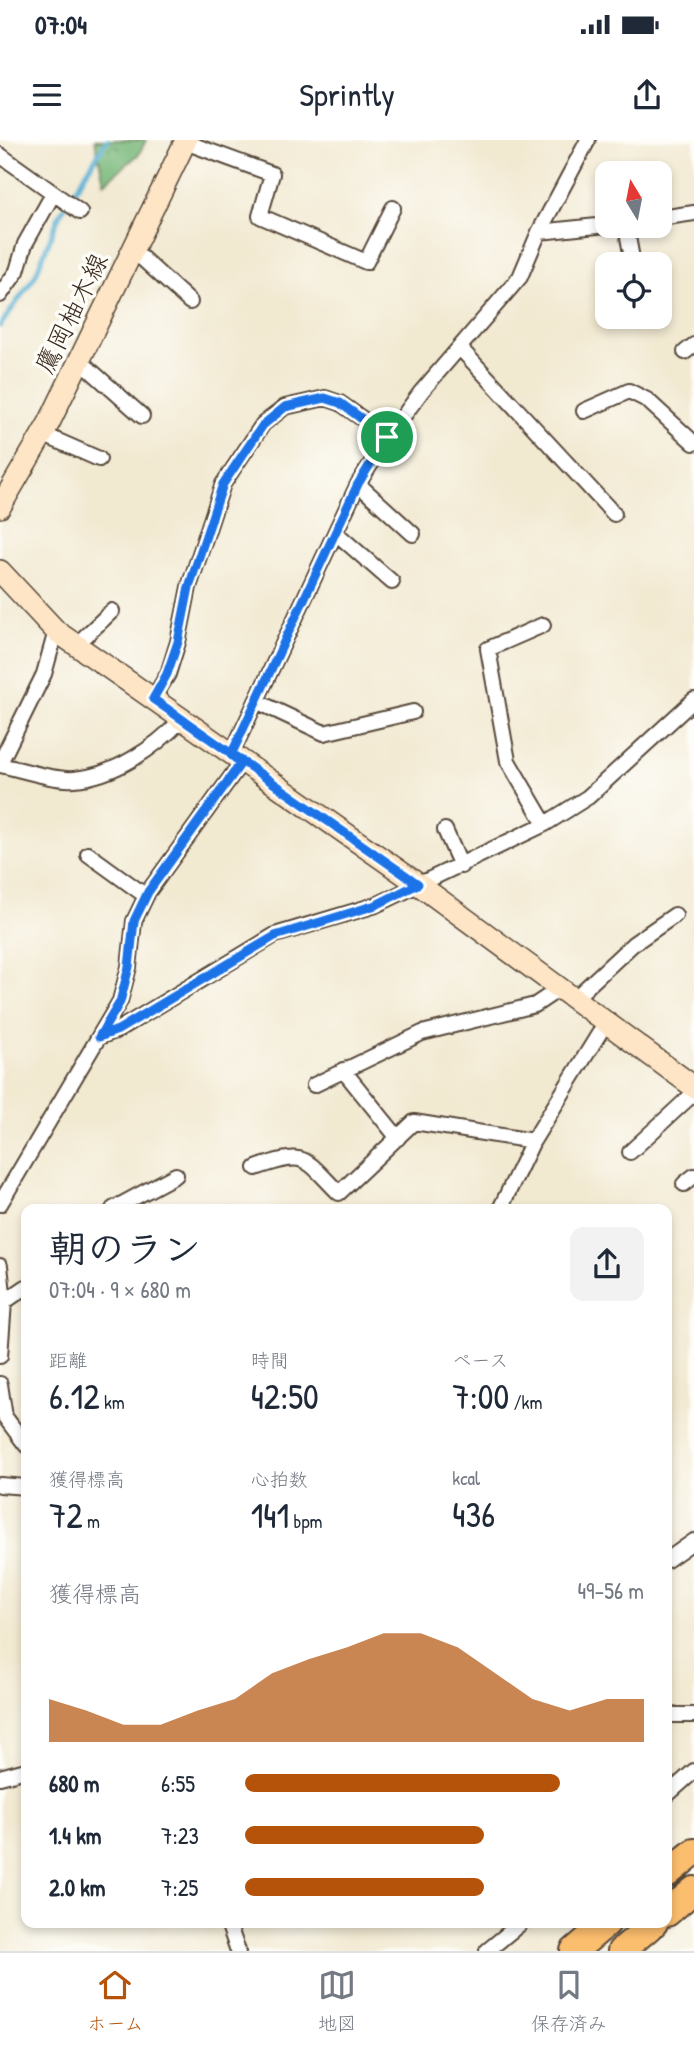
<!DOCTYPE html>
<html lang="ja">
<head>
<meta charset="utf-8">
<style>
  body { margin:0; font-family:"Patrick Hand","Klee One",sans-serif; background:#f2f2f3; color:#1f2937; height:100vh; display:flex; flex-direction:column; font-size:26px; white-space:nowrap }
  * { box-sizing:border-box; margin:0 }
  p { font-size:23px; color:#747a83 }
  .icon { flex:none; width:38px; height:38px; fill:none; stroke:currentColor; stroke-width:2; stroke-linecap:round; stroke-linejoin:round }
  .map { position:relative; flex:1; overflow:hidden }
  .drawer { position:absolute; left:21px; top:1064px; width:651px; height:724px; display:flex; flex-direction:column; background:#fff; border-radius:14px; box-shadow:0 4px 10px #0003 }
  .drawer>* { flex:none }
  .needle { width:46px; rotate:350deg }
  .controls { position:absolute; left:595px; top:21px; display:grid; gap:14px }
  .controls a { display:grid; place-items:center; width:77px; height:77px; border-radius:14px; background:#fff; box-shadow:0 4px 10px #0003; font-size:35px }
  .pin { position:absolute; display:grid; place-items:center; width:60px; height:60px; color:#fff; margin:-30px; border:4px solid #fff; border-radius:50%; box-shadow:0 2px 7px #0007 }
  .round { display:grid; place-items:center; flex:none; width:74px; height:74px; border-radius:14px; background:#f2f2f3 }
  .summary { display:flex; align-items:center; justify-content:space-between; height:119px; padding:0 28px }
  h1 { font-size:38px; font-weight:600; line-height:52px }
  .metrics { display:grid; grid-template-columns:repeat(3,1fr); gap:10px; height:119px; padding:7px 28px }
  .metrics div { display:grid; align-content:center }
  .metrics b { font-size:35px; font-weight:600 }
  .metrics small { font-size:19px; font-weight:400 }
  .metrics p { font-size:19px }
  .chart { height:196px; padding:14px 28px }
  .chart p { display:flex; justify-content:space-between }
  .chart svg { width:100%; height:126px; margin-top:7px; fill:#b45309; opacity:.7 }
  ul { padding:0 28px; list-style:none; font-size:23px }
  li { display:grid; grid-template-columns:112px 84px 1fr; align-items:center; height:52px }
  li i { height:18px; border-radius:9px; background:#b45309 }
  .status { display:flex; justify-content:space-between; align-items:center; height:49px; padding:0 35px; background:#fff; direction:ltr }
  .status svg { height:19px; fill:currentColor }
  header { display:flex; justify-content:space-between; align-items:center; height:91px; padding:0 28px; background:#fff; font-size:32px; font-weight:600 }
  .tabs { display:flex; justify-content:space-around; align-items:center; height:98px; border-top:2px solid #e0e1e3; background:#fff; font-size:19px; color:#747a83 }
  .tabs a { display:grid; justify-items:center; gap:4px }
  .tabs .current { color:#b45309 }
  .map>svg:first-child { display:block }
</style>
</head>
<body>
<div class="status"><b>07:04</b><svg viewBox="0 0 49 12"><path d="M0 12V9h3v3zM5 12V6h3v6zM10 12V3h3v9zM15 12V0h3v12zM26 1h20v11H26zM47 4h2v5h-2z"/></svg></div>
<header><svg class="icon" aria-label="menu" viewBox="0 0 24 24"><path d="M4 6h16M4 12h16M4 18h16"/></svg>Sprintly<svg class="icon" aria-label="share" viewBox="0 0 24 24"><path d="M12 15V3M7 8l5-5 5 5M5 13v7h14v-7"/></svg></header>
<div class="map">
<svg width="694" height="1811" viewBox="0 0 694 1811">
  <defs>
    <pattern id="forest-crowns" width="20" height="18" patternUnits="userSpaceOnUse" patternTransform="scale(1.75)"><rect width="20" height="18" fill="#78b879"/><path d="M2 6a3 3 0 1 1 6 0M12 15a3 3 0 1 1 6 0" fill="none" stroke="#649663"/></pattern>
  </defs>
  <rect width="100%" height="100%" fill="#fdfcf7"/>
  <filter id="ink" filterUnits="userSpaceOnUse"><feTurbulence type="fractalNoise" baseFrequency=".0143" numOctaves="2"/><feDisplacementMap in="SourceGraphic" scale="14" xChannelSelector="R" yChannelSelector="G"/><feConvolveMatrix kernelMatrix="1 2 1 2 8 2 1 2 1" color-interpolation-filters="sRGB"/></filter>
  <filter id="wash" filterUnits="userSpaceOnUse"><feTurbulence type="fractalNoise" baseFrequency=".00686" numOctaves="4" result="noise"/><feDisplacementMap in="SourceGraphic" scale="28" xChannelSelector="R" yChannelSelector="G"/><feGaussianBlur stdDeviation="1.57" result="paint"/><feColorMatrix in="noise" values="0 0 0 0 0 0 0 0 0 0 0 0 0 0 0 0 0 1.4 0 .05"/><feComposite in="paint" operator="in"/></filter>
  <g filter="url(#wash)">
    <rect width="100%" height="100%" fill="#f2e9d1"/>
    <path fill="url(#forest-crowns)" stroke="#5a714c" stroke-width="2" d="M95 0H146L139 14 104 43Z"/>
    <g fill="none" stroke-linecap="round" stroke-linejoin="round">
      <path stroke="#54afd2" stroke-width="5" d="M0 186 35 136 60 74 107 0"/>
    </g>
  </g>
  <g filter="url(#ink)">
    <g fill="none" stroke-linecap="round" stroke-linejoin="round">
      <defs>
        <path id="street" d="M185 2 272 34 260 76 366 122 393 68
          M0 15 80 72
          M660 78 694 73
          M626 86 633 124
          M539 92 607 85
          M133 110 190 162
          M0 155 17 131 25 104 53 54
          M460 208 614 374
          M685 212 694 205
          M79 220 142 276
          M584 271 629 251 647 260 694 303
          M42 294 99 319
          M358 344 413 394
          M336 393 392 442
          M543 485 488 509 508 621 545 684
          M76 505 112 471
          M153 559 168 534 178 502 189 447 223 344 263 284 285 267 325 258 340 263 388 297
          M256 561 324 593 413 572
          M231 615 358 344 388 297 421 252 520 137 539 92 588 0
          M0 623 44 534 56 491
          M0 625C20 629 55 641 74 639 114 636 155 608 181 580
          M445 690 461 726
          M88 714 146 756
          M573 860 633 804 675 775
          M99 897 118 890 275 795 376 765 545 684 588 657 694 560
          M343 930 398 998
          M314 945 422 893 535 865 559 849
          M630 1012 694 953
          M256 1028C307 1010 303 1017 339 1053L414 982 533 1001
          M684 1044 694 1036
          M0 1064 120 861 129 827 134 781 148 752 241 623
          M113 1069 176 1035
          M500 1069 533 1001 605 884
          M0 1126 4 1162 0 1216
          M4 1162 26 1147
          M0 1244 5 1277 26 1305
          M0 1345 26 1347
          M667 1420 694 1401
          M667 1575H694
          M0 1637 26 1630
          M667 1655 694 1631
          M228 1783 238 1811
          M487 1811 521 1783"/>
        <path id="secondary" d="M0 367 49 283 186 0
          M0 431 56 491 418 744 694 947"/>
        <path id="highway" d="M667 1734 694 1712
          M667 1773 694 1750
          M574 1811 607 1783
          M621 1811 654 1783"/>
      </defs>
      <use href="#street" stroke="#564739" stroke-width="18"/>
      <use href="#secondary" stroke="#564739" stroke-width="24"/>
      <use href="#highway" stroke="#564739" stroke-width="30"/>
      <use href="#street" stroke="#fff" stroke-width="14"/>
      <use href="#secondary" stroke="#fde5c5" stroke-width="21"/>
      <use href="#highway" stroke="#fbbd6e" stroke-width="26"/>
    </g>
  </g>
  <g fill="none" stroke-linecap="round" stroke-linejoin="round" filter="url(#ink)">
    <defs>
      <path id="route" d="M387 297 340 263 325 258 285 267 263 285 223 344 189 447 178 502 167 534 153 559 418 744 376 765 275 796 118 890 99 897 120 862 129 827 134 781 148 752 241 623 231 615 358 344 387 297"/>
    </defs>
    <use href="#route" stroke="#fff" stroke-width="14"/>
    <use href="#route" stroke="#1a73e8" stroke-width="9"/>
  </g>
  <g text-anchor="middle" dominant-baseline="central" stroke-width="7" stroke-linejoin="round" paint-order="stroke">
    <g font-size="26" fill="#3b2a1e" stroke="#fdfcf7">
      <text transform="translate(71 173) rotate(-64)">鷹岡柚木線</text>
    </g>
  </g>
</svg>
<div class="controls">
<a><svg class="needle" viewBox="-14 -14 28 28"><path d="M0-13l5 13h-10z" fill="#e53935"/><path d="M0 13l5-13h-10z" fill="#747a83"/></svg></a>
<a><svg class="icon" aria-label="locate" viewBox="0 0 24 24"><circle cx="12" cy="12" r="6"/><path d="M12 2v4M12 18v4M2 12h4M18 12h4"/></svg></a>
</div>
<div class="pin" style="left:387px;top:297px;background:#1e9e55"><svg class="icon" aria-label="arrive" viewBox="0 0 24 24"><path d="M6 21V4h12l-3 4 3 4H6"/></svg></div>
<section class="drawer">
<div class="summary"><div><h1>朝のラン</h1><p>07:04 · 9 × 680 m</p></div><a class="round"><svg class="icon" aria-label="share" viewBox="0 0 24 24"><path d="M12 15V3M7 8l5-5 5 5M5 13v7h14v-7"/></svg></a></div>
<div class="metrics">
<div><p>距離</p><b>6.12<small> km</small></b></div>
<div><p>時間</p><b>42:50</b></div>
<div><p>ペース</p><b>7:00<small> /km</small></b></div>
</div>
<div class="metrics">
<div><p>獲得標高</p><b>72<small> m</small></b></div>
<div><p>心拍数</p><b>141<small> bpm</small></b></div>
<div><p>kcal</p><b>436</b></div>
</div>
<div class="chart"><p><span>獲得標高</span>49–56 m</p>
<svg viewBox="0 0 160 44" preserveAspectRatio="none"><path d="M0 44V29L10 33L20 38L30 38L40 33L50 29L60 20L70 15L80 11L90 6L100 6L110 11L120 20L130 29L140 33L150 29L160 29V44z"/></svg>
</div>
<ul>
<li><b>680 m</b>6:55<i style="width:79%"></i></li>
<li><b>1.4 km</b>7:23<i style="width:60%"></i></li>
<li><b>2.0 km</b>7:25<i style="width:60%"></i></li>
</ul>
</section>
</div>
<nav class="tabs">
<a class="current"><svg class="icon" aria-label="home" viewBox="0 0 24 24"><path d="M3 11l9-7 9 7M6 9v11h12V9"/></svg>ホーム</a>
<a><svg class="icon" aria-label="map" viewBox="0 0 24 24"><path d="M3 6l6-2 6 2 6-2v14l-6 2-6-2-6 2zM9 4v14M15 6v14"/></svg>地図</a>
<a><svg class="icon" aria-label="saved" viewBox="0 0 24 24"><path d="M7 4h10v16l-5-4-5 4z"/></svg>保存済み</a>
</nav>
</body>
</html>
